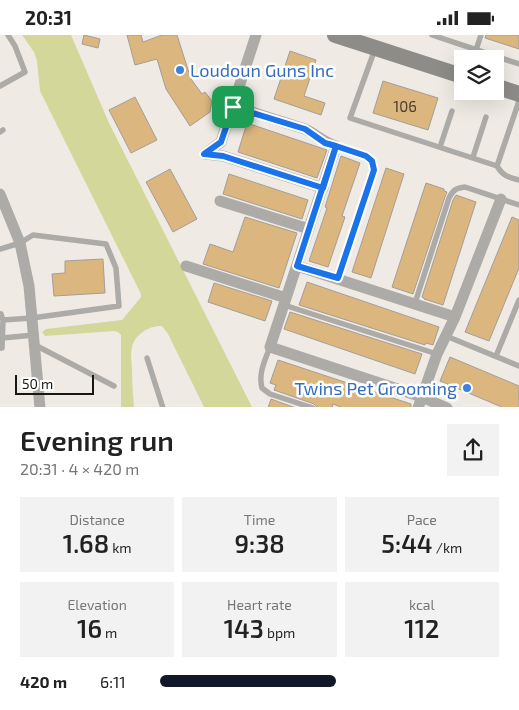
<!DOCTYPE html>
<html lang="en">
<head>
<meta charset="utf-8">
<style>
  body { margin:0; font-family:"Exo 2",sans-serif; background:#f2f2f2; color:#222; height:100vh; display:flex; flex-direction:column; font-size:19px; white-space:nowrap }
  * { box-sizing:border-box; margin:0 }
  p { font-size:16px; color:#767676 }
  .icon { flex:none; width:28px; height:28px; fill:none; stroke:currentColor; stroke-width:2; stroke-linecap:round; stroke-linejoin:round }
  .map { position:relative; height:372px; overflow:hidden }
  .side { display:flex; flex-direction:column; background:#fff; flex:1 }
  .side>* { flex:none }
  .tools { position:absolute; left:454px; top:15px; display:grid; gap:10px }
  .tools a { display:grid; place-items:center; width:50px; height:50px; border-radius:0px; background:#fff; box-shadow:0 5px 20px #0002; font-size:25px }
  .scale { position:absolute; left:15px; bottom:12px; width:79px; box-sizing:border-box; padding-left:5px; border:2px solid #181714; border-top:0; font-size:14px; line-height:18px; white-space:nowrap; color:#181714; -webkit-text-stroke:4px #fff; paint-order:stroke }
  .pin { position:absolute; display:grid; place-items:center; width:42px; height:42px; color:#fff; margin:-21px; border-radius:10px; box-shadow:0 2px 8px #0006 }
  .round { display:grid; place-items:center; flex:none; width:52px; height:52px; border-radius:0px; background:#f2f2f2 }
  .overview { display:flex; align-items:center; justify-content:space-between; height:85px; padding:0 20px }
  h1 { font-size:28px; font-weight:600; line-height:38px }
  .figures { display:grid; grid-template-columns:repeat(3,1fr); gap:8px; height:85px; padding:5px 20px }
  .figures div { display:grid; align-content:center; border-radius:0px; background:#f2f2f2; text-align:center }
  .figures b { font-size:25px; font-weight:600 }
  .figures small { font-size:14px; font-weight:400 }
  .figures p { font-size:14px }
  ul { padding:0 20px; list-style:none; font-size:16px }
  li { display:grid; grid-template-columns:80px 60px 1fr; align-items:center; height:38px }
  li i { height:12px; border-radius:6px; background:#111827 }
  .status { display:flex; justify-content:space-between; align-items:center; height:35px; padding:0 25px; background:#fff; direction:ltr }
  .status svg { height:14px; fill:currentColor }
  .map>svg:first-child { display:block }
</style>
</head>
<body>
<div class="status"><b>20:31</b><svg viewBox="0 0 49 12"><path d="M0 12V9h3v3zM5 12V6h3v6zM10 12V3h3v9zM15 12V0h3v12zM26 1h20v11H26zM47 4h2v5h-2z"/></svg></div>
<div class="map">
<svg width="519" height="373" viewBox="0 0 519 373">
  <rect width="100%" height="100%" fill="#efebe4"/>
  <path fill="#d3d89a" d="M22 0H71L109 88 252 372H204L168 299 162 291C150 290 135 299 132 312 130 320 132 329 132 336 132 348 133 360 134 372H121V300L118 297 114 296 45 301 42 297 46 294 122 285 141 262V259L40 56 37 26 34 17Z"/>
  <path fill="#dcb67f" stroke="#a29e98" d="M84 0 100 4 98 13 82 9Z
    M127 0H141L143 7 162 0H177L191 44 202 59 205 57 212 66 210 77 190 91 166 54 157 24 135 30Z
    M486 0H519V14L485 3Z
    M290 16 316 25 304 61 325 68 321 80 274 64Z
    M383 46 438 63 428 95 373 78Z
    M135 62 157 105 131 118 109 75Z
    M247 88 327 115 317 143 238 117Z
    M341 121 360 128 342 181 345 182 328 232 309 226 327 173 325 172Z
    M386 133 404 139 371 243 352 237Z
    M170 134 197 184 173 197 146 147Z
    M229 139 308 165 302 184 223 159Z
    M426 148 444 154V156L447 157 445 162 413 259 392 252Z
    M456 160 476 167 443 270 424 264V263L422 262 453 165Z
    M245 182 297 198 279 253 203 229 210 209 233 217Z
    M512 182 519 185V233L489 306 465 297Z
    M103 224 105 258 54 261 52 239 65 238V226Z
    M307 247 439 292 433 310 426 308 425 310 299 270Z
    M214 248 272 266 265 286 208 267Z
    M290 277 422 319 415 339 284 294Z
    M450 322 519 351V373H504L440 346Z
    M278 325 411 369V373H343L333 369 332 373H318L314 369 274 355 276 350 270 348Z
    M271 364 296 373H268Z"/>
  <g fill="none" stroke-linecap="round" stroke-linejoin="round">
    <path stroke="#adaba8" stroke-width="5.5" d="M432 0 519 29
      M375 14 350 83 497 131
      M473 24 481 0
      M0 51 25 37 15 11 8 0
      M519 66 497 131C503 141 508 142 519 145
      M0 97 3 95
      M336 111 366 121 372 126 374 135 338 243
      M440 112 452 76
      M473 122 486 82
      M0 214 20 208 33 200 106 209 116 233 119 271 32 283 3 285
      M415 268 449 163C453 155 456 153 465 152L519 170
      M284 270 437 319
      M0 280 1 279 3 285 2 313H0
      M446 301 519 331
      M2 303 34 300
      M35 310 114 351
      M270 312C265 325 258 339 262 353L270 359 313 373
      M496 321 519 265
      M147 323 163 373"/>
    <path stroke="#adaba8" stroke-width="11" d="M233 71 305 94C316 99 323 107 336 111L270 312 422 362 447 373
      M205 119 221 107 256 0
      M205 119 223 121 323 153
      M0 159 20 208 29 251 40 373
      M220 166 309 194
      M186 231 286 263
      M297 231 455 282
      M418 373 437 319 455 282 501 164"/>
    <path stroke="#8e8c88" stroke-width="16" d="M335 0 462 41
      M495 51 519 59"/>
  </g>
  <g fill="none" stroke-linecap="round" stroke-linejoin="round">
    <defs>
      <path id="route" d="M233 72 305 94 325 108 336 111 297 231 338 243 374 135 372 126 366 121 336 111 323 153 223 121 204 119 221 107 233 72"/>
    </defs>
    <use href="#route" stroke="#fff" stroke-width="10"/>
    <use href="#route" stroke="#1a73e8" stroke-width="6"/>
  </g>
  <g fill="#3f7fe0" stroke="#fff" stroke-width="2">
    <circle cx="180" cy="35" r="5"/>
    <circle cx="467" cy="353" r="5"/>
  </g>
  <g text-anchor="middle" dominant-baseline="central" stroke-width="5" stroke-linejoin="round" paint-order="stroke">
    <g font-size="15" fill="#493f2f">
      <text x="405" y="71">106</text>
    </g>
    <g font-size="18" fill="#366cbe" stroke="#fff" text-anchor="start">
      <text x="190" y="35">Loudoun Guns Inc</text>
      <text x="457" y="353" text-anchor="end">Twins Pet Grooming</text>
    </g>
  </g>
</svg>
<div class="tools">
<a><svg class="icon" aria-label="layers" viewBox="0 0 24 24"><path d="M12 4l9 5-9 5-9-5zM3 14l9 5 9-5"/></svg></a>
</div>
<div class="scale">50 m</div>
<div class="pin" style="left:233px;top:72px;background:#1e9e55"><svg class="icon" aria-label="arrive" viewBox="0 0 24 24"><path d="M6 21V4h12l-3 4 3 4H6"/></svg></div>
</div>
<section class="side">
<div class="overview"><div><h1>Evening run</h1><p>20:31 · 4 × 420 m</p></div><a class="round"><svg class="icon" aria-label="share" viewBox="0 0 24 24"><path d="M12 15V3M7 8l5-5 5 5M5 13v7h14v-7"/></svg></a></div>
<div class="figures">
<div><p>Distance</p><b>1.68<small> km</small></b></div>
<div><p>Time</p><b>9:38</b></div>
<div><p>Pace</p><b>5:44<small> /km</small></b></div>
</div>
<div class="figures">
<div><p>Elevation</p><b>16<small> m</small></b></div>
<div><p>Heart rate</p><b>143<small> bpm</small></b></div>
<div><p>kcal</p><b>112</b></div>
</div>
<ul>
<li><b>420 m</b>6:11<i style="width:52%"></i></li>
</ul>
</section>
</body>
</html>
